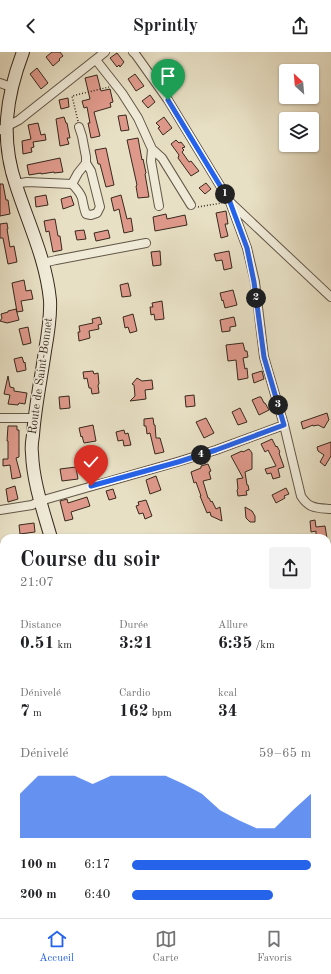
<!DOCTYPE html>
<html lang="fr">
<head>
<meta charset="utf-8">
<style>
  body { margin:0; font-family:"Old Standard TT",serif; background:#f2f2f2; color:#202124; height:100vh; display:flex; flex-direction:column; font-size:15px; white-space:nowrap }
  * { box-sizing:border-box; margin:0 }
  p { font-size:13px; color:#757577 }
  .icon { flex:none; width:22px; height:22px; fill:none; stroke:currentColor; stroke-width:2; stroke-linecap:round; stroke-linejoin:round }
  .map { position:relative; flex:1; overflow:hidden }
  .details { position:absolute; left:0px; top:482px; width:331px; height:384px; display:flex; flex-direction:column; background:#fff; border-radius:12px 12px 0 0; box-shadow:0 1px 3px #0004 }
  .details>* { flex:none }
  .needle { width:26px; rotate:334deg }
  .controls { position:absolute; left:279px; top:12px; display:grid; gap:8px }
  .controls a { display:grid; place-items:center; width:40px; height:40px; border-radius:4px; background:#fff; box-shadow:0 1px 3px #0004; font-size:20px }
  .pin { position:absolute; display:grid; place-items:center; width:34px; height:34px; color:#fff; margin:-41px -17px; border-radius:50% 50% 50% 0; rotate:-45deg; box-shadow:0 0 4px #0007 }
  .pin .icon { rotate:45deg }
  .km { position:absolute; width:20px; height:20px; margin:-10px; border-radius:50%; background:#222; color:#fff; font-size:11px; line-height:20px; text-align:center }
  .round { display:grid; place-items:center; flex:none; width:42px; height:42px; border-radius:4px; background:#f2f2f2 }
  .headline { display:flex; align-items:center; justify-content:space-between; height:68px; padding:0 20px }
  h1 { font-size:22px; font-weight:600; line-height:30px }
  .metrics { display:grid; grid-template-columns:repeat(3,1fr); gap:6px; height:68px; padding:4px 20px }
  .metrics div { display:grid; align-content:center }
  .metrics b { font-size:17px; font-weight:600 }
  .metrics small { font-size:11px; font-weight:400 }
  .metrics p { font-size:11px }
  .chart { height:112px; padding:8px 20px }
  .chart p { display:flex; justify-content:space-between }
  .chart svg { width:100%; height:72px; margin-top:4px; fill:#2563eb; opacity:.7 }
  ul { padding:0 20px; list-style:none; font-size:13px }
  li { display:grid; grid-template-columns:64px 48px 1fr; align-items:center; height:30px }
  li i { height:10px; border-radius:5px; background:#2563eb }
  header { display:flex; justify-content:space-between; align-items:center; height:52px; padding:0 20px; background:#fff; font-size:18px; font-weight:600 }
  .dock { display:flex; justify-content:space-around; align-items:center; height:56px; border-top:1px solid #e0e0e0; background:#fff; font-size:11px; color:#757577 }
  .dock a { display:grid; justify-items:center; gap:2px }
  .dock .current { color:#2563eb }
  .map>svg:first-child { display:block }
</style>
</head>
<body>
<header><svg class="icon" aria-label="back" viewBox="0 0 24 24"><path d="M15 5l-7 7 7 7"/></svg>Sprintly<svg class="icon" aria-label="share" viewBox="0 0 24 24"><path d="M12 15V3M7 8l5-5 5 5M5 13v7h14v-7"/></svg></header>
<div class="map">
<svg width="331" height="866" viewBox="0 0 331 866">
  <rect width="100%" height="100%" fill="#e8e0c5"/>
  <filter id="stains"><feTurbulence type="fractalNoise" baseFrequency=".005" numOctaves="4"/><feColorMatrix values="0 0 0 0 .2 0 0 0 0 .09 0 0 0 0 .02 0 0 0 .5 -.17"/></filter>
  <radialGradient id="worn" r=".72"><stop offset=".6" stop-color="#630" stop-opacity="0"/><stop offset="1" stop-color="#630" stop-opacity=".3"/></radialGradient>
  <path fill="#df998b" stroke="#37291d" d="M52 0H60L63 4 59 7 60 8 53 14 46 5Z
    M117 1 124 10 120 15 119 13 117 15 110 6Z
    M37 16 48 31 41 37 30 22Z
    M135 22 144 34 136 39 128 27Z
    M97 23 101 39 110 37 113 50 110 51 111 55 94 60 100 84 91 86 88 71H90L87 55 84 56 82 49 90 47 85 26Z
    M150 43 155 50 148 56 142 49Z
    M68 46 69 55 61 57 59 48Z
    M126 63 129 78 121 79 118 64Z
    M64 65 66 71H67L70 86H67L69 92 60 94 56 67Z
    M164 65 172 76 163 83 158 76 160 75 156 71Z
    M38 71 41 83 45 82 46 88 33 90 34 95 31 96 32 100 23 102 22 89 31 87 28 73Z
    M138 86 142 108 143 107 146 121 145 122 149 145 138 146 136 134 137 133 127 88Z
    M176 88 179 91 181 90 185 95 182 96 184 98 182 100 189 110 191 109 199 119 191 124 178 106 179 103 171 92Z
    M106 96 114 133 106 135 100 112H98L95 98Z
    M60 106 63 120 54 121V120L41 122V121L29 123 27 113Z
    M206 131 211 137 205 142 199 136Z
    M0 132H3L6 148H8L10 162 0 164Z
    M46 143 48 153 36 155 35 145Z
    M121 143 127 167 131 166 133 179 124 181 119 157 114 159 111 146Z
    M71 144 74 153 63 157 61 147Z
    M226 159 228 172H225L228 184 221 186 216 161Z
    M166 162 167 167 185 163 187 173 155 179 153 165Z
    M55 167 58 184H60L62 198 53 200 49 179 46 180 44 169Z
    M7 171 8 177H7L10 195 14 194 17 210 8 212 3 186H0V172Z
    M84 178 86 187 77 188 75 179Z
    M108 178 110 186 96 189 94 181Z
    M160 199 161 213 153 214 151 200Z
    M229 199 232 216 224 218 222 208 216 209 214 202Z
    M24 228 26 239 31 238 33 247 21 249 23 259 17 260 12 231Z
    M128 231 131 244 122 245 120 233Z
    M233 238 237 253 225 256 223 248 222 249 220 241Z
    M162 249 164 267 155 268 154 262 151 263 150 255H153L152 251Z
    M16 257 19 268 7 271 0 269 2 266 1 262 8 260V259Z
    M133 262 137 279 130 281 128 275 125 276 123 265Z
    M100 265 102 272 98 273 99 277 89 279 90 286 79 289 78 280H80L79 274 93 271 92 267Z
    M234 265 236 274 230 275V279L222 280 220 268Z
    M28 275 31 291 23 293 19 277Z
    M243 291 245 299H247L248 305 243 306 245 317 247 316 248 326 238 328 236 308 228 309 226 293Z
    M22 305 24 311 25 310 26 318 17 320 14 307Z
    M93 319 94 322 98 321 99 332 98 333 99 341 92 342 91 336H89L87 326 84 327 83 320Z
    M262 319 264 327 254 331 252 322Z
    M8 324 10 335 14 336V339L27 341 25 352 19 351 18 353 8 352 10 343 4 342Z
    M137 326 142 329 152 328 153 337 145 338 146 347 130 349 135 344 134 333 132 332Z
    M194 343 195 354 186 355 185 344Z
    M69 344 70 356 60 357 59 345Z
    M259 345H261L264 351H265L269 358 259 363 252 348Z
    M240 356 247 370 238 373 232 360Z
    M327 361 329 368 328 369 324 376 318 373 313 374V373L303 377 301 370Z
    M153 366 154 373H155L156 386H160L164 400 155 402 150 381 147 382 146 374H144V367Z
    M206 366 214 381 204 386 196 370Z
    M93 373 96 389 84 391 82 384 81 385 79 376Z
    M8 374H17V378H19V405L16 406 21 425 12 427 10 413 3 414V407H8V389H7Z
    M124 378 125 382 128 381 131 393 124 394 123 388 118 389 116 380Z
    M272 387 276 395 277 394 280 400 279 401 284 415 278 417 280 425 273 427 271 421 267 422 265 417 276 414 268 398 265 400 261 392Z
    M331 390V404L325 414 320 410 324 403 318 399 317 395Z
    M249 397 252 401V417L245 420 247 433H248L249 438 246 439 247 443 238 444 237 438 238 437 237 427 243 426 231 404 242 399 243 400Z
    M208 412 211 419 209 420 211 427 203 429 208 446H209L211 450 212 449 216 457 220 455 222 469 211 464 210 460 207 461 200 444H201L196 430 194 431 191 420 201 416V414Z
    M76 415 78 427 62 429 60 417Z
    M156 424 161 438 150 442 146 428Z
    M15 434 18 447 8 450 6 437Z
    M286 436 289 442 284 444 285 446 276 451 272 443Z
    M113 437 116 446 109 448 106 439Z
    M87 445 90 454 71 460 73 467 65 469 60 449 67 447 68 451Z
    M146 448 152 464 145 467 143 461 139 462 136 454 139 453 138 450Z
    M245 455 252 459 255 464V470H250L246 466Z
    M315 468 316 475 325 474 327 486H319L318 483 316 484V479L311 480 310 469Z
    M34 471 35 480 20 482 19 473Z"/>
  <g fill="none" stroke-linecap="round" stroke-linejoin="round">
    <defs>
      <path id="street" d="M133 0 136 3 168 48 230 150 247 196 255 230 264 305 284 373 301 444C309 457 317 456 331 457
        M96 8 122 41 138 66 152 97 162 106 191 153
        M0 31 11 35
        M0 78 19 68 105 0
        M152 97 151 109 159 154
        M15 132 27 130 72 132C76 136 80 140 82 146 83 151 84 157 86 162L91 163 97 161 100 155 91 119 86 111V105L82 84 79 75
        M72 132 78 121 86 111
        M231 151 331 245
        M43 211 56 208 146 191
        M0 366H34
        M0 458 32 453 40 449 177 410 216 398 284 373
        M0 632 4 631
        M0 761H4
        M327 763H331
        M327 849 331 854"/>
      <path id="secondary" d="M23 0C6 45 0 86 16 133 28 171 46 207 50 248 51 265 48 282 45 299 41 327 35 355 33 383 32 389 31 395 32 401 33 430 43 458 51 486
        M0 540H4
        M327 614H331"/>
    </defs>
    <use href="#street" stroke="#635747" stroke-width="10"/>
    <use href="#secondary" stroke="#37291d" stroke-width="14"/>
    <path stroke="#37291d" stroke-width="1.5" stroke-dasharray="1 2" stroke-linecap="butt" d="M78 69 72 44 109 35
      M198 155 222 151"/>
    <use href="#street" stroke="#f0ebd9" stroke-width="8"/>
    <use href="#secondary" stroke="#f0ebd9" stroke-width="12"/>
  </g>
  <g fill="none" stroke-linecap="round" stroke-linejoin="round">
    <defs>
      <path id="route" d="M91 434 178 410 216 398 284 373 264 305 254 230 247 196 230 150 168 48"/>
    </defs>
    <use href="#route" stroke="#fff" stroke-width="8"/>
    <use href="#route" stroke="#2563eb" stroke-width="5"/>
  </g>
  <g text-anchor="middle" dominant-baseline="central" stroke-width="3" stroke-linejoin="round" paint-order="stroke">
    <g font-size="12" fill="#37291d" stroke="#f0ebd9">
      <text transform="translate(41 324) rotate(-82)">Route de Saint-Bonnet</text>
    </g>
  </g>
  <rect width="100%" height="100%" filter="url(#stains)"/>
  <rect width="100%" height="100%" fill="url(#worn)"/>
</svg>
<div class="controls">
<a><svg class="needle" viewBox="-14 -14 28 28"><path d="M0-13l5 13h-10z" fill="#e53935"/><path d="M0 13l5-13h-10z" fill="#757577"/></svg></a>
<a><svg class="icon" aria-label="layers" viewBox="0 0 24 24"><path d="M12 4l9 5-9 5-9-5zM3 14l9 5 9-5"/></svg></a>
</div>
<div class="pin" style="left:168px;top:48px;background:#1e9e55"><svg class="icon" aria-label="arrive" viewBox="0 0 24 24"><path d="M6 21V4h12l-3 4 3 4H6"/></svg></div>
<div class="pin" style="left:91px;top:434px;background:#d93025"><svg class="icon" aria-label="check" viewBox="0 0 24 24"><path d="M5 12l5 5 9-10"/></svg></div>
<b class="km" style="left:225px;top:142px">1</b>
<b class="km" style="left:256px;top:246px">2</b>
<b class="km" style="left:278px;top:353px">3</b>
<b class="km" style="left:201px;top:403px">4</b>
<section class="details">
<div class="headline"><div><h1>Course du soir</h1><p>21:07</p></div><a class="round"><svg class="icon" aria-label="share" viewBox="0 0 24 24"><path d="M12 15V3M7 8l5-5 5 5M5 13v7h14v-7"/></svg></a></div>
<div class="metrics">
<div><p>Distance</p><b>0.51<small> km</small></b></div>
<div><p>Durée</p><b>3:21</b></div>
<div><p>Allure</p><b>6:35<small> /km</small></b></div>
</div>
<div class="metrics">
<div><p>Dénivelé</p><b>7<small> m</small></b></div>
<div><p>Cardio</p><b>162<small> bpm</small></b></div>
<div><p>kcal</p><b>34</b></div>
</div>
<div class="chart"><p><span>Dénivelé</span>59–65 m</p>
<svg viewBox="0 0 160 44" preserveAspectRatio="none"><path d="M0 44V17L10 6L20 6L30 6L40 11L50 6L60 6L70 6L80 6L90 11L100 17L110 27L120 33L130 38L140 38L150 27L160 17V44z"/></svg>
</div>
<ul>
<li><b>100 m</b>6:17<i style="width:100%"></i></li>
<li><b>200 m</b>6:40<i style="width:79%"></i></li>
</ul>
</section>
</div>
<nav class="dock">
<a class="current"><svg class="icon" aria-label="home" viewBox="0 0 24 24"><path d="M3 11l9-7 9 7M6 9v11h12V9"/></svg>Accueil</a>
<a><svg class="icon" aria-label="map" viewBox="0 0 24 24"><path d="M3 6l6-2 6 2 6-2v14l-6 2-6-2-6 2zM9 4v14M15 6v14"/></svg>Carte</a>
<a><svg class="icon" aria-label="saved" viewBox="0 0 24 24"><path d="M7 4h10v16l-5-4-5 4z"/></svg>Favoris</a>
</nav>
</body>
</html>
